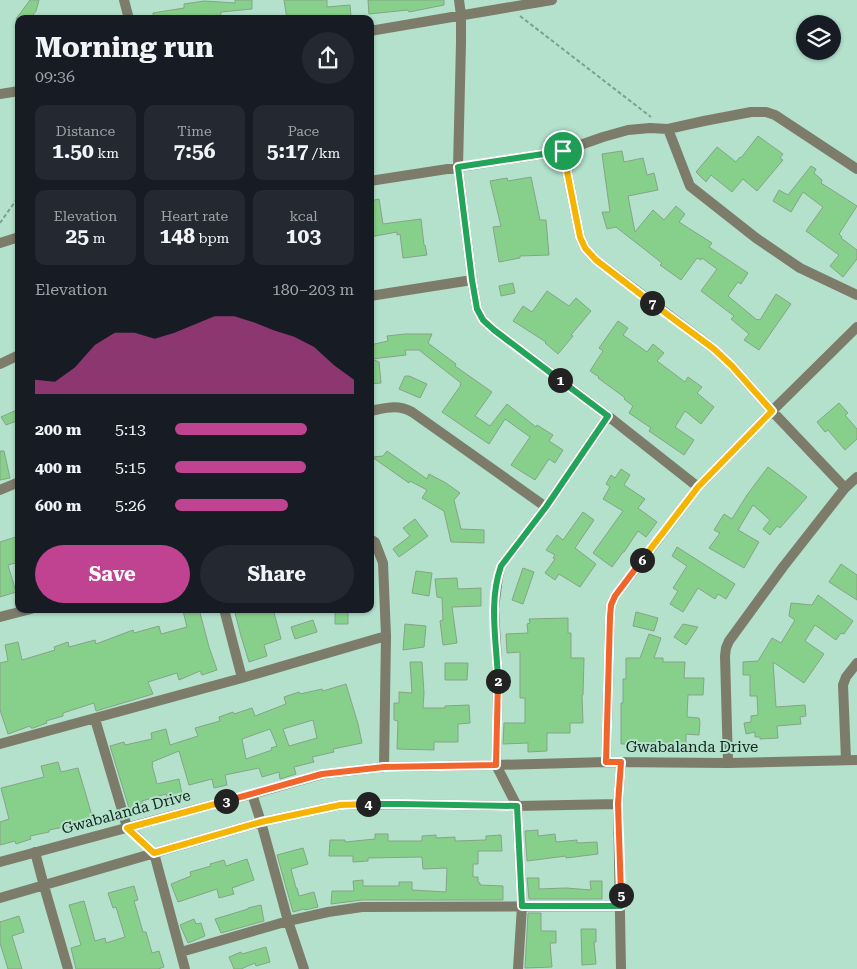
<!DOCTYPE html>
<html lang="en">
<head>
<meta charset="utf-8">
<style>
  body { margin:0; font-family:"Roboto Serif",serif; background:#242831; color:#f1f3f6; height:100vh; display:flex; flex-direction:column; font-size:19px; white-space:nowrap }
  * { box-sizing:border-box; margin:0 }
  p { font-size:16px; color:#9ea1a6 }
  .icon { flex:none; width:28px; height:28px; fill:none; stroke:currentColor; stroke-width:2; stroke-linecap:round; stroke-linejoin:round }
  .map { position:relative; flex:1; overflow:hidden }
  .panel { position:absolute; left:15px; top:15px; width:359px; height:598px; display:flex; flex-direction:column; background:#171b24; border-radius:10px; box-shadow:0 1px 4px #0004 }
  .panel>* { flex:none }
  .controls { position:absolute; left:796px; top:15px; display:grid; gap:10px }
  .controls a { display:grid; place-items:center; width:45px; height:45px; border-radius:50%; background:#171b24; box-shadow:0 1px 4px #0004; font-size:25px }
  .pin { position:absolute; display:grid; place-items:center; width:42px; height:42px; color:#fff; margin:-21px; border:2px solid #fff; border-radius:50%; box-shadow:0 1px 5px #0007 }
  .km { position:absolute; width:25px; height:25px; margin:-12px; border-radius:50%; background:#222; color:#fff; font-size:14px; line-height:25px; text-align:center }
  .round { display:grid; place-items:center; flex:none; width:52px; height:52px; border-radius:26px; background:#242831 }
  .summary { display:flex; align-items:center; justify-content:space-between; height:85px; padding:0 20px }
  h1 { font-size:28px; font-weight:700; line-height:38px }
  .metrics { display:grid; grid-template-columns:repeat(3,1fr); gap:8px; height:85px; padding:5px 20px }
  .metrics div { display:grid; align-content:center; border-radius:10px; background:#242831; text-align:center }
  .metrics b { font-size:21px; font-weight:700 }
  .metrics small { font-size:14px; font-weight:400 }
  .metrics p { font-size:14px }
  .chart { height:140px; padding:10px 20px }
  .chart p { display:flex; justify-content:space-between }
  .chart svg { width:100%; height:90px; margin-top:5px; fill:#c04391; opacity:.7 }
  .button { display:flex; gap:10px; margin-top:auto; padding:10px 20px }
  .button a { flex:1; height:58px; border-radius:30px; background:#c04391; color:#fff; font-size:20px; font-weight:700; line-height:58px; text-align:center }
  .button a+a { background:#242831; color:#f1f3f6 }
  ul { padding:0 20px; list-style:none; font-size:16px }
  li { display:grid; grid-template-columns:80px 60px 1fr; align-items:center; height:38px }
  li i { height:12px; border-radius:6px; background:#c04391 }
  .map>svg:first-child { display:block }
</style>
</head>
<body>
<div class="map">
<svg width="857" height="969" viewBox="0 0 857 969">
  <rect width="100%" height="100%" fill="#b3e1cc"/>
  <path fill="#87d08b" stroke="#85a486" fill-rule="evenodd" d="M30 0H39L36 11 30 19H16Z
    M235 0H252V9L221 12 220 18 202 17V19H153V13L184 8V4L204 1 235 3Z
    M284 0H327V7L350 5 351 17 331 19H287Z
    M368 0H444V5L409 12 408 10 369 14Z
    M758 136 783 154 780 158 783 160 757 191 743 179 732 192 711 175 706 182 696 172 717 147 736 162 740 157 741 158Z
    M622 151 624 162 643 158 647 175 654 173 658 190 628 196 635 232 653 210 664 220 676 206 685 214 679 222 712 243 709 247 748 273 741 284 738 282 728 296 757 320 758 319 760 320 776 294 791 304 759 350 744 340 749 334 731 319 734 316 701 291 717 269 702 258 701 260 697 258 681 280 660 265 662 263 616 227 607 229 602 212H610L602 154Z
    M811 166 816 169 814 173 822 180 821 183 857 206 839 234 842 237 841 238 857 250V259L843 277 830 266 839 255 806 231 823 207 803 192 791 212 773 201 779 190 788 195Z
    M531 177 540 220H546L549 255 520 256V258L499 262 493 227 501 226 490 181 507 178 508 181Z
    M379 199 383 224 421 219 424 245H425L427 255 403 258 400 234 397 235V232L370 237V201Z
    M513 283 515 293 501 296 499 286Z
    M547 291 569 306 576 298 591 311 571 335 573 336 558 354 545 343 546 342 513 321 523 306 532 312Z
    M618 321 628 328 623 335 647 352 653 344 664 353 657 361 685 382 688 377 702 387 697 393 714 407 701 424 685 411 675 427 694 440 684 455 649 431 651 428 629 413 633 406 624 399 625 398 620 394 598 378 599 377 590 371 603 351 599 348Z
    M405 334H432L428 343 456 364 455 366 492 392 475 416 490 426 507 404 536 427 537 425 553 435 549 441 563 450 555 463 549 459 535 480 511 465 530 437 505 419 489 444 442 412 461 385H460L461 383 419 350H405L406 355 372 359 379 362 381 383 370 384V345L388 341 387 336Z
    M405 376H409L427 384 420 398 399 389Z
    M839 403 848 413 845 415 857 429V439L845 450 828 430 825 432 817 422Z
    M19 409V420L6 425 1 417Z
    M0 451H4L10 478 0 480Z
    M387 451 427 479 429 474 446 483 460 493 454 500 461 529 484 530V543L451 542 444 511 422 498 427 490 410 481 409 483 372 457 383 456Z
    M768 467 791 484 807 497 780 528 777 526 770 535 763 529 770 520 753 505 738 530 759 542 744 568 709 548 720 533 714 530 724 514 732 519 747 495Z
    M621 469 630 475 624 485 645 499 638 508 657 522 646 537 638 531 624 552H623L612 567 593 553 623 511 603 499 610 487 606 484 611 475 615 478Z
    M583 512 594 520 575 548 596 564 580 587 559 574 555 580 545 573 555 559 553 558 555 555 546 550 557 535 563 540Z
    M415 519 428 536 399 557 393 549 410 536 403 528Z
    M19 536V562L8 565 16 592 0 597V542Z
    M677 547 735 584 726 599 718 594 715 599 698 588 683 612 670 604 678 591 673 588 687 566 672 556Z
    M841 564 857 575V600L829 582Z
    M523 568 534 572 523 604 512 600Z
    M416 571 432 573 429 596 412 593Z
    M457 578 458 589 481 588V606L452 607 457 643 443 645 440 621 443 620 442 598 437 597 435 579Z
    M818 595 853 621 844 634 841 633 836 640 815 625 805 641 824 654 804 683 773 662 776 707 805 705 806 716 800 717 801 724 777 726 778 738 760 739V737H755V732L746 734 744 723 751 722V716L758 715 757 696H750V675H743V662L758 661 772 638 781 643 795 620 789 616 791 603 812 605Z
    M192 609H199L209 647 217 670 202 675 200 671 179 680 177 673 148 682 153 694 96 711 94 703 63 713V716L46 721 47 723 33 728H31L30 726 8 734 0 710V663L8 661 5 645 18 642 22 660 55 650 54 647 68 642 69 647 95 640 96 644 133 630 134 633 159 626 161 634 187 627 183 611Z
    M234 609H273L281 639 264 645 267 656 249 662 241 636Z
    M335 609H348V624H335Z
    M636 612 658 618 654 631 633 626Z
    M568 618V633H571V658H584L583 695H582L583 723H570V733H547V751L528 752V743L503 744 504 723H525V698H520V652L507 653 506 634 528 633 527 624 530 623 529 619Z
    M313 620 317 632 295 639 291 627Z
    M405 624 426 626 424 647 403 650Z
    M683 624 698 627 686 645 674 637Z
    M649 634 661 638 654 658H663V662H685L684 678H704L703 695H688L687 717 699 718 700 722 699 735 686 734V743L621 744V703H623V679H626V658H640Z
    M410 662H422L424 693 423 708H445V706L469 705 470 723 458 724V742H434V750L397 749 398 721 394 720V703H399V692L412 693Z
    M445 663H468L467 680H445Z
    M346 684 358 724 362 743 333 749 334 752 312 757 314 762 294 767 296 774 280 779 279 772 262 777 259 768 225 775 227 785 214 788 212 779 189 785 179 751 152 762 153 765H152L157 784 179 779 183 799 168 803 166 794 142 801 143 803 129 808 110 746 124 742 125 745 152 739 151 733 166 729 170 745 198 736 195 728 220 721 219 717 233 712 234 714 252 708 255 716 286 704 284 697 299 692 300 694 322 689 323 691ZM313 720 317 738 289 746 283 729ZM270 729 277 746 271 748 272 750 246 759 242 739Z
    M58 762 61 772 78 768 93 819 69 826 49 830V832L30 836 31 839 16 844 15 841 0 845V822L9 819 1 788 44 777 41 766Z
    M538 830V836L555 834 556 842 577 840V843L597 842 598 854 566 858V856L527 861 525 831Z
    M375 834H388V841H422V836L436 835V838L455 837V841L486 840V836L501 835 502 851H478V864H473V877H478V882L480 883V885L503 886V900H362L331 904 332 891H354L353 881 363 880V886H399V882H412V890L446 892 447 868 423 869 422 857 368 858V861L353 862V856H329L330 840H345V842L375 839Z
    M303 848 308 864 291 869 296 888H297L299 896 314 892 318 907 305 910 304 909 293 912 277 855Z
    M247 859 254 880 232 888 234 894 219 898 217 889 178 902 171 884 191 876 190 872 211 866 210 864 224 860 226 866Z
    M527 878H539V889L566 888 591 890 590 881H602V899H529Z
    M134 886 138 900 134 901 143 932H146L152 953 159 951 164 967 158 969H76L71 948 81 945 69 905 84 901 95 941 105 938 106 943 125 937 116 907 113 908 108 893Z
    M261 905 264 921 221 933 215 919 248 909V908Z
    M528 913H541V931H556V943H550L552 967 525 968Z
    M19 916 24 932 12 936 22 969H8L0 943V922Z
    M194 919 196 924 201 923 205 936 188 943 180 925Z
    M581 929H596V942H594L596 964 582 965Z
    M266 947 270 962 256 966 255 963 241 969H234L229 957 241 952 242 954Z"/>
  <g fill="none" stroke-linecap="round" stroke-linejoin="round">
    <path stroke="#7ca090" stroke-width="2" stroke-dasharray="4 2.5" stroke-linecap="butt" d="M520 16 651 117
      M0 223 19 196"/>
    <path stroke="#7d7c6b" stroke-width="10" d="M124 0 129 19
      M459 0 461 15V43L458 167 472 280 477 309 483 320 494 330 608 416 698 487
      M370 31 552 0
      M0 94 19 91
      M668 129 690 186 756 238 800 268 857 295
      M563 151 580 237 585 248 596 260 714 349 732 366 772 411 845 488
      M370 181 563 151 603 137 628 130 650 128 668 129 704 121 751 112H766L775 115 857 169
      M0 243 19 237
      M370 296 472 280
      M0 364 19 355
      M370 411C386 408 397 404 412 412L546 507
      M0 490 19 482
      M370 539 375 542 383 563 386 636 384 767
      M224 609 242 678
      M0 617 31 609
      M95 719 127 827 154 853 185 969
      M0 744 242 678 386 636
      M846 760 843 685 846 677 857 663
      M606 762 610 617 611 605 615 596 698 487 772 411 857 327
      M728 763 725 656 726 648 729 641 783 567 845 488 857 477
      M252 794 261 822 288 921 304 969
      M618 804 621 969
      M35 852 44 886 68 969
      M0 898 261 822 340 805 401 804 517 806 618 804 621 762
      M181 952 288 921 328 912 362 907 621 906
      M518 969 522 906 517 806 496 765 498 680 494 609 498 577 501 566 546 507 608 416"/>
    <path stroke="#7d7c6b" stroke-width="10" d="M0 862 252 794 323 774 384 767 496 765 606 762 728 763 857 760"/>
  </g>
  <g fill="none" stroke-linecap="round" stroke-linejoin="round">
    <defs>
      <path id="split-1" d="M560 380 494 330 483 320 477 309 472 280 458 167 563 151"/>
      <path id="split-2" d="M498 681C497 643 488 603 501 566L546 507 608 416 560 380"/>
      <path id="split-3" d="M226 801 322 774 384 767 496 765 498 681"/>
      <path id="split-4" d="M226 801 127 828 154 853 261 822 340 805 368 804"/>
      <path id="split-5" d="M368 804H401L517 806 522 906H621V895"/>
      <path id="split-6" d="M621 895 618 804 621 762H606L610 617 611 605 615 596 642 560"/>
      <path id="split-7" d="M642 560 698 487 772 411 732 366 714 349 652 303"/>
      <path id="split-8" d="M563 151 580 237 585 248 596 260 652 303"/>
    </defs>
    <use href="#split-1" stroke="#fff" stroke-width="10"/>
    <use href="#split-2" stroke="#fff" stroke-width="10"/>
    <use href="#split-3" stroke="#fff" stroke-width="10"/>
    <use href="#split-4" stroke="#fff" stroke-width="10"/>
    <use href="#split-5" stroke="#fff" stroke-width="10"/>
    <use href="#split-6" stroke="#fff" stroke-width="10"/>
    <use href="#split-7" stroke="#fff" stroke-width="10"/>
    <use href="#split-8" stroke="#fff" stroke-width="10"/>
    <use href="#split-1" stroke="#22a559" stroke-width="6"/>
    <use href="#split-2" stroke="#22a559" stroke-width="6"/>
    <use href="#split-3" stroke="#f0652b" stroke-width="6"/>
    <use href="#split-4" stroke="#f5b400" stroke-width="6"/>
    <use href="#split-5" stroke="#22a559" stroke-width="6"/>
    <use href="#split-6" stroke="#f0652b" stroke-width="6"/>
    <use href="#split-7" stroke="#f5b400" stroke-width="6"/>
    <use href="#split-8" stroke="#f5b400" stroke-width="6"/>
  </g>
  <g text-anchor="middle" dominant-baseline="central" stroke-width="4" stroke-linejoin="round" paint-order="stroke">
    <g font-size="15" fill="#12241c" stroke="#b3e1cc">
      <text x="692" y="747">Gwabalanda Drive</text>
      <text transform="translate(126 812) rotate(-15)">Gwabalanda Drive</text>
    </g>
  </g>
</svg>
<div class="controls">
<a><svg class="icon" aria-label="layers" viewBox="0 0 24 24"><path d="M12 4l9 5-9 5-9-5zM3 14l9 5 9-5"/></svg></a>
</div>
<div class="pin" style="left:563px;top:151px;background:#1e9e55"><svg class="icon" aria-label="arrive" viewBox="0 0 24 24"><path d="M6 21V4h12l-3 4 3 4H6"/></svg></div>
<b class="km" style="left:560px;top:380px">1</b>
<b class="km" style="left:498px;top:681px">2</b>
<b class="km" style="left:226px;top:801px">3</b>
<b class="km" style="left:368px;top:804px">4</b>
<b class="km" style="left:621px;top:895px">5</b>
<b class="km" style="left:642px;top:560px">6</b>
<b class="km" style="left:652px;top:303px">7</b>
<section class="panel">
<div class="summary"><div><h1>Morning run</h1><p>09:36</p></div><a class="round"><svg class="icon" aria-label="share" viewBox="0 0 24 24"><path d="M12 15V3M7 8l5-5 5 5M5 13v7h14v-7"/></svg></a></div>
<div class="metrics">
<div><p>Distance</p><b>1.50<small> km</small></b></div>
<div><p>Time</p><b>7:56</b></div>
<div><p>Pace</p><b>5:17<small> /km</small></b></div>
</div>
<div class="metrics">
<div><p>Elevation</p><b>25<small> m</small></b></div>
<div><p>Heart rate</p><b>148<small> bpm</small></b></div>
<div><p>kcal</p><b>103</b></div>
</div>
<div class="chart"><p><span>Elevation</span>180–203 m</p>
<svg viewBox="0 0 160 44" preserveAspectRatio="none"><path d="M0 44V37L10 38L20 31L30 20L40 14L50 14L60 17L70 14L80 10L90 6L100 6L110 9L120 13L130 16L140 21L150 30L160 37V44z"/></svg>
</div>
<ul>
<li><b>200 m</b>5:13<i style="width:74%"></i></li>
<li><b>400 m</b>5:15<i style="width:73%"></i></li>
<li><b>600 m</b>5:26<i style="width:63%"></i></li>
</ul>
<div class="button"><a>Save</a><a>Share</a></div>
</section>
</div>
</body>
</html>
